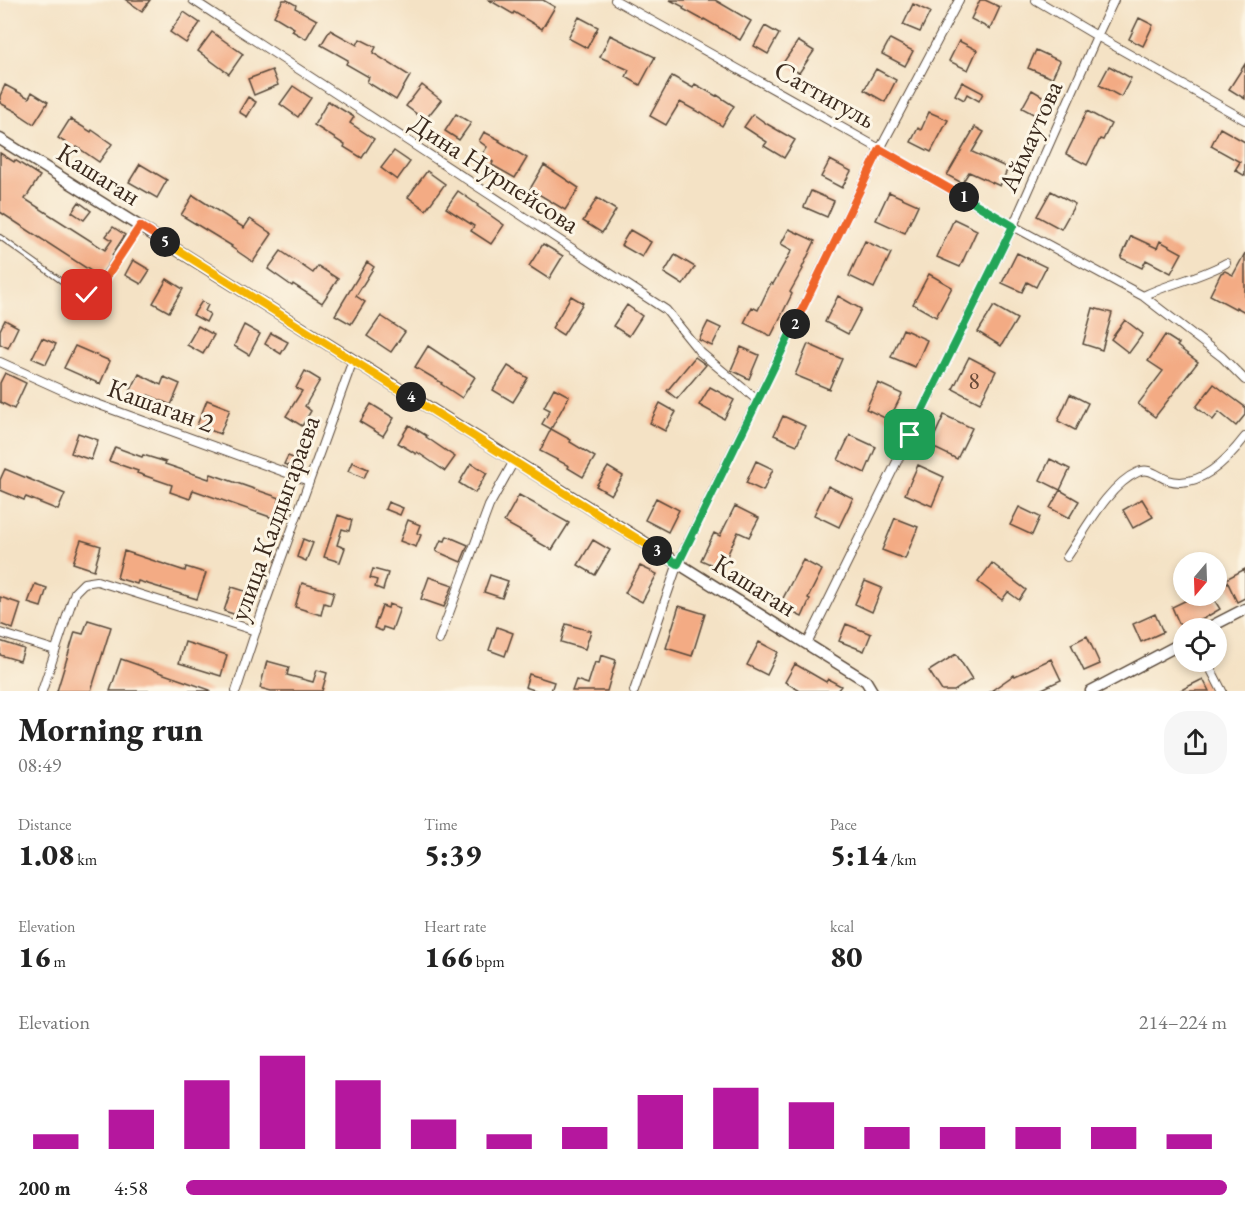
<!DOCTYPE html>
<html lang="en">
<head>
<meta charset="utf-8">
<style>
  body { margin:0; font-family:"EB Garamond",serif; background:#f6f6f6; color:#222; height:100vh; display:flex; flex-direction:column; font-size:22px; white-space:nowrap }
  * { box-sizing:border-box; margin:0 }
  p { font-size:20px; color:#767676 }
  .icon { flex:none; width:33px; height:33px; fill:none; stroke:currentColor; stroke-width:2; stroke-linecap:round; stroke-linejoin:round }
  .map { position:relative; height:691px; overflow:hidden }
  .panel { display:flex; flex-direction:column; background:#fff; flex:1 }
  .panel>* { flex:none }
  .needle { width:39px; rotate:199deg }
  .controls { position:absolute; left:1173px; top:552px; display:grid; gap:12px }
  .controls a { display:grid; place-items:center; width:54px; height:54px; border-radius:50%; background:#fff; box-shadow:0 3px 9px #0003; font-size:30px }
  .pin { position:absolute; display:grid; place-items:center; width:51px; height:51px; color:#fff; margin:-26px; border-radius:12px; box-shadow:0 3px 9px #0006 }
  .km { position:absolute; width:30px; height:30px; margin:-15px; border-radius:50%; background:#222; color:#fff; font-size:16px; line-height:30px; text-align:center }
  .round { display:grid; place-items:center; flex:none; width:63px; height:63px; border-radius:24px; background:#f6f6f6 }
  .headline { display:flex; align-items:center; justify-content:space-between; height:102px; padding:0 18px }
  h1 { font-size:33px; font-weight:800; line-height:45px }
  .stats { display:grid; grid-template-columns:repeat(3,1fr); gap:9px; height:102px; padding:6px 18px }
  .stats div { display:grid; align-content:center }
  .stats b { font-size:30px; font-weight:800 }
  .stats small { font-size:16px; font-weight:400 }
  .stats p { font-size:16px }
  .chart { height:168px; padding:12px 18px }
  .chart p { display:flex; justify-content:space-between }
  .chart svg { width:100%; height:108px; margin-top:6px; stroke:#b5179e; stroke-width:6 }
  ul { padding:0 18px; list-style:none; font-size:20px }
  li { display:grid; grid-template-columns:96px 72px 1fr; align-items:center; height:45px }
  li i { height:15px; border-radius:8px; background:#b5179e }
  .map>svg:first-child { display:block }
</style>
</head>
<body>
<div class="map">
<svg width="1245" height="691" viewBox="0 0 1245 691">
  <rect width="100%" height="100%" fill="#fcf5e5"/>
  <filter id="ink" filterUnits="userSpaceOnUse"><feTurbulence type="fractalNoise" baseFrequency=".0167" numOctaves="2"/><feDisplacementMap in="SourceGraphic" scale="12" xChannelSelector="R" yChannelSelector="G"/><feConvolveMatrix kernelMatrix="1 2 1 2 8 2 1 2 1" color-interpolation-filters="sRGB"/></filter>
  <filter id="wash" filterUnits="userSpaceOnUse"><feTurbulence type="fractalNoise" baseFrequency=".008" numOctaves="4" result="noise"/><feDisplacementMap in="SourceGraphic" scale="24" xChannelSelector="R" yChannelSelector="G"/><feGaussianBlur stdDeviation="1.35" result="paint"/><feColorMatrix in="noise" values="0 0 0 0 0 0 0 0 0 0 0 0 0 0 0 0 0 1.4 0 .05"/><feComposite in="paint" operator="in"/></filter>
  <g filter="url(#wash)">
    <rect width="100%" height="100%" fill="#f4e2c5"/>
    <g id="blocks">
      <path fill="#f3ab84" d="M126 0H150L142 11Z
        M283 0H287L296 5 295 8 317 20 306 39 292 31 294 28 274 16Z
        M489 0H543L555 7 542 29 514 12 513 14Z
        M670 0H715L751 21 740 40 704 19 703 20 683 9 684 7Z
        M980 0H985L1000 7 990 29 971 19Z
        M913 4 930 12 920 32 903 25Z
        M184 12 200 23 186 43 170 32Z
        M579 17 598 27 587 48 568 38Z
        M1139 18 1153 25 1143 46 1129 39Z
        M765 26 779 34 768 54 754 46Z
        M330 30 357 45 360 39 376 47 373 53 410 76 396 100 367 82 369 77 346 64 348 60 321 45Z
        M212 32 243 54 229 74 198 51Z
        M610 35 655 57 640 85 626 77 629 70 600 57Z
        M890 39 913 51 905 66 882 54Z
        M798 41 814 51 799 73 783 63Z
        M959 41 977 50 968 70 949 61Z
        M1036 50 1060 61 1052 78 1028 68Z
        M1245 64V99L1229 89Z
        M1109 66 1131 78 1121 97 1099 85Z
        M876 69 896 80 885 102 864 90Z
        M272 70 278 85 254 95 248 79Z
        M672 76 693 88 695 84 716 96 717 95 734 106 722 126 701 112 700 113 680 102 666 125 650 116Z
        M962 82 983 93 979 101 967 94 964 100 955 95Z
        M5 85 29 98 32 92 48 102 34 124 19 114V113L0 103V96Z
        M422 85 441 100 425 120 406 106Z
        M293 86 311 98 298 117 280 104Z
        M1032 90 1049 100 1039 117 1022 108Z
        M248 97 256 102 247 117 239 112Z
        M328 101 354 117 350 123 374 139 362 158 344 147 345 145 314 125Z
        M1087 111 1111 124 1103 140 1100 139 1087 165 1066 154Z
        M929 112 948 120 931 152 911 142 918 128 921 130Z
        M456 114 471 123 459 140 445 131Z
        M753 114 767 124 795 140 784 158 764 146 767 142 744 127Z
        M70 119 91 132 92 130 112 144 99 162 77 147 75 149 58 138Z
        M975 127 984 132 972 152 1008 168 1000 186 969 172 962 183 947 175Z
        M1220 128 1245 142V176L1235 170 1240 162 1211 146Z
        M484 132 500 140 499 141 527 158 515 178 492 165 493 162 481 156 487 147 479 141Z
        M394 151 410 162 397 180 381 168Z
        M0 153 14 162 15 160 40 176 25 199 105 250 112 240 106 236 113 227 125 235 112 255 114 256 100 277 0 212Z
        M830 160 851 171 842 188 821 177Z
        M140 164 167 180 157 198 129 182Z
        M544 165 579 188 565 210 530 189Z
        M427 171 445 184 426 210 408 197Z
        M458 191 478 205 477 206 504 225 491 244 471 231 474 226 446 208Z
        M811 191 834 201 827 217 804 207Z
        M1051 191 1075 204 1061 229 1037 216Z
        M889 192 918 205 905 233 876 220Z
        M193 195 244 228 250 219 272 234 253 262 231 247 232 246 181 215Z
        M597 198 616 210 602 233 583 221Z
        M79 202 91 211 84 220 72 212Z
        M954 219 977 230 960 267 937 257Z
        M789 229 815 241 802 268 803 269 790 292 792 294 771 336 744 323 752 307 758 310 771 283 773 284 792 250 781 244Z
        M630 230 651 242 642 257 621 245Z
        M1131 236 1157 248 1160 241 1182 253 1171 273 1146 260 1142 268 1121 258Z
        M865 241 891 253 874 288 849 276Z
        M543 244 563 256 549 279 529 266Z
        M281 251 313 273 318 266 338 279 322 303 293 284 292 286 268 269Z
        M1017 253 1046 267 1036 287 1027 282 1022 292 1002 283Z
        M1245 253V312L1236 307V309L1210 295 1221 273 1225 271 1233 275Z
        M675 255 695 267 683 285 664 273Z
        M133 260 150 270 141 284 125 275Z
        M367 262 374 267 356 296 365 302 351 324 335 315Z
        M929 274 952 287 936 317 913 304Z
        M167 279 183 289 169 312 153 303Z
        M571 296 583 303 563 335 552 328Z
        M838 296 861 309 848 334 825 322Z
        M202 301 208 305 205 311 210 314 206 322 193 315Z
        M627 305 642 316 629 336 613 326Z
        M994 306 1017 319 1001 346 978 332Z
        M1093 308 1112 313 1102 350 1083 344Z
        M381 316 405 332 391 352 367 336Z
        M5 320 18 327 8 348 0 344V330Z
        M1125 320 1143 334 1129 353 1111 339Z
        M708 322 721 328 712 346 699 340Z
        M244 325 260 334 249 355 234 346Z
        M198 326 214 335 203 354 187 345Z
        M903 329 927 340 915 367 891 357Z
        M271 333 288 342 281 354 265 344Z
        M1165 335 1179 344 1177 346 1198 362 1155 417 1138 404 1163 371 1148 361Z
        M42 338 56 344 46 364 32 358Z
        M808 344 842 359 829 389 795 375Z
        M75 346 110 361 100 384 64 368Z
        M428 346 475 377 462 398 441 384 442 383 415 367Z
        M741 347 759 355 749 379 731 370Z
        M695 357 706 365 677 399 667 391Z
        M969 357 996 371 980 403 953 389Z
        M508 366 528 378 513 402 493 390Z
        M305 371 320 380 305 406 311 411 302 426 286 416 302 391 296 388Z
        M5 373 26 383 14 409 0 402V383Z
        M139 374 161 385 164 377 180 384 171 405 148 395 144 404 128 396Z
        M878 383 902 394 889 420 866 409Z
        M1214 384 1245 407V415L1236 426 1219 412 1213 420 1196 407Z
        M710 387 734 400 724 419 699 405Z
        M554 388 569 396 551 429 542 424 550 410 544 407Z
        M1070 394 1088 403 1075 430 1058 421Z
        M207 400 230 409 220 434 197 425Z
        M660 403 676 412 665 431 650 423Z
        M371 404 394 418 383 436 360 422Z
        M944 415 972 428 957 459 930 446Z
        M783 416 805 426 797 445 774 435Z
        M409 425 427 436 426 437 455 457 445 471 417 452 416 454 398 443Z
        M551 429 571 440 570 442 595 457 583 477 568 468 569 466 540 451Z
        M78 433 98 440 91 460 71 453Z
        M850 435 876 447 865 473 838 460Z
        M115 447 142 457 143 455 166 462 165 464 209 479 211 474 280 498 273 518 193 490 190 499 170 492 172 485 137 473 138 471 109 461Z
        M288 456 301 461 297 469 284 464Z
        M1050 459 1070 469 1060 490 1040 480Z
        M756 461 773 469 763 491 746 483Z
        M352 462 368 469 364 478 348 471Z
        M471 463 487 473 475 493 459 483Z
        M918 465 944 477 932 506 905 494Z
        M608 467 623 476 611 495 596 486Z
        M5 469 65 494 58 510 26 497 24 500 0 490V480Z
        M828 486 853 498 839 527 814 515Z
        M1060 490 1079 501 1069 518 1050 508Z
        M519 495 569 523 552 550 534 540 535 539 504 522Z
        M656 498 679 510 668 532 645 520Z
        M1142 499 1153 517 1133 528 1123 510Z
        M388 502 403 508 400 515 385 509Z
        M735 506 759 518 749 537 738 532 721 569 701 560 714 533 720 536Z
        M1019 507 1040 517 1032 535 1010 525Z
        M338 515 352 520 349 531 342 529 337 545 345 548 340 562 324 557Z
        M895 518 918 527 905 559 882 550Z
        M408 520 420 525 417 533 421 535 416 547 400 541Z
        M447 536 468 545 461 562 436 551 441 540 445 541Z
        M303 539 313 543 306 561 297 557Z
        M81 540 101 546 94 570 73 563Z
        M593 540 610 550 595 575 578 565Z
        M124 551 185 571 186 567 206 573 197 599 138 581 137 584 117 578Z
        M803 560 822 570 808 598 810 599 802 617 779 606Z
        M992 563 1026 590 1019 600 1008 592 1002 600 978 582Z
        M640 566 657 574 642 602 625 593Z
        M373 569 388 573 383 590 375 587 377 580 370 578Z
        M1245 569V598L1237 602 1226 579Z
        M490 575 508 581 502 598 484 592Z
        M429 577 453 585 444 607 421 599Z
        M865 581 882 588 872 612 855 604Z
        M302 583 334 592 330 605 324 603 321 615 295 607Z
        M35 584 47 588 41 607 28 603Z
        M232 587 248 592 240 616 224 611Z
        M1195 596H1212L1220 609 1203 619 1181 628 1172 607Z
        M0 597 21 604 13 629 0 624Z
        M389 604 400 608 392 630 383 627 382 631 374 628 382 606 388 608Z
        M679 606 705 614 692 656 666 648Z
        M1155 614 1163 632 1141 642 1133 624Z
        M88 620 111 627 91 691H57L75 632 83 634Z
        M566 624 591 631 585 649 561 642Z
        M846 624 871 634 864 651 839 641Z
        M497 627 513 633 505 656 489 650Z
        M1087 636 1100 664 1084 671 1071 644Z
        M0 641 24 649 20 661 0 655Z
        M185 642 227 655 221 676 179 663Z
        M759 642 778 652 767 675 747 665Z
        M956 654 972 679 954 691H942L929 671Z
        M601 655 616 660 607 691H572L576 680 588 684 595 662 599 663Z
        M121 659 210 690V691H110Z
        M1051 659 1061 680 1038 691H991L1014 675 1015 676Z
        M267 661 289 667 287 675 313 682 317 670 327 673 322 691H271L260 688Z
        M795 664 826 682 828 679 841 686 837 691H800L785 682Z
        M529 674 554 682 551 691H537L525 687Z
        M1203 679 1209 691H1179Z"/>
    </g>
  </g>
  <g filter="url(#ink)">
    <use href="#blocks" fill-opacity="0" stroke="#574637" stroke-width="1.5"/>
    <g fill="none" stroke-linecap="round" stroke-linejoin="round">
      <defs>
        <path id="service" d="M0 237 78 293C88 295 92 295 99 288L139 227"/>
        <path id="minor" d="M193 0 666 310 700 352 757 400
          M615 0 880 149 1013 226 1143 296 1222 357 1245 380
          M1036 0 1097 36 1245 120
          M1143 296C1170 283 1200 278 1226 263
          M0 362 75 396 309 481
          M1067 557C1085 531 1108 485 1138 472 1150 467 1157 476 1168 480 1199 490 1228 459 1245 437
          M0 633 55 650
          M439 640 489 506 514 461
          M807 644 1013 226 1097 36 1114 0
          M1207 662 1222 691
          M42 691 75 592 84 583 97 581 256 631
          M236 691 262 612 353 360
          M634 691 678 563 880 149 959 0"/>
        <path id="tertiary" d="M0 139 866 681 872 691
          M1208 628 1245 609
          M1091 691 1184 642"/>
      </defs>
      <use href="#service" stroke="#574637" stroke-width="6"/>
      <use href="#minor" stroke="#574637" stroke-width="10"/>
      <use href="#tertiary" stroke="#574637" stroke-width="13"/>
      <use href="#service" stroke="#fff" stroke-width="4"/>
      <use href="#minor" stroke="#fff" stroke-width="8"/>
      <use href="#tertiary" stroke="#fff" stroke-width="10"/>
    </g>
  </g>
  <g fill="none" stroke-linecap="round" stroke-linejoin="round" filter="url(#ink)">
    <defs>
      <path id="split-1" d="M910 435 1013 226 964 197"/>
      <path id="split-2" d="M795 324 880 149 964 197"/>
      <path id="split-3" d="M657 551 678 564 795 324"/>
      <path id="split-4" d="M411 397 657 551"/>
      <path id="split-5" d="M165 242 411 397"/>
      <path id="split-6" d="M87 295 94 293 99 288 140 226 165 242"/>
    </defs>
    <use href="#split-1" stroke="#fff" stroke-width="12"/>
    <use href="#split-2" stroke="#fff" stroke-width="12"/>
    <use href="#split-3" stroke="#fff" stroke-width="12"/>
    <use href="#split-4" stroke="#fff" stroke-width="12"/>
    <use href="#split-5" stroke="#fff" stroke-width="12"/>
    <use href="#split-6" stroke="#fff" stroke-width="12"/>
    <use href="#split-1" stroke="#22a559" stroke-width="8"/>
    <use href="#split-2" stroke="#f0652b" stroke-width="8"/>
    <use href="#split-3" stroke="#22a559" stroke-width="8"/>
    <use href="#split-4" stroke="#f5b400" stroke-width="8"/>
    <use href="#split-5" stroke="#f5b400" stroke-width="8"/>
    <use href="#split-6" stroke="#f0652b" stroke-width="8"/>
  </g>
  <g text-anchor="middle" dominant-baseline="central" stroke-width="6" stroke-linejoin="round" paint-order="stroke">
    <g font-size="24" fill="#694a38">
      <text x="974" y="380">8</text>
    </g>
    <g font-size="27" fill="#3b2a1e" stroke="#fcf5e5">
      <text transform="translate(825 94) rotate(29)">Саттигуль</text>
      <text transform="translate(1030 136) rotate(-66)">Аймаутова</text>
      <text transform="translate(495 173) rotate(33)">Дина Нурпейсова</text>
      <text transform="translate(99 174) rotate(32)">Кашаган</text>
      <text transform="translate(161 405) rotate(20)">Кашаган 2</text>
      <text transform="translate(274 518) rotate(-70)">улица Калдыгараева</text>
      <text transform="translate(755 585) rotate(32)">Кашаган</text>
    </g>
  </g>
</svg>
<div class="controls">
<a><svg class="needle" viewBox="-14 -14 28 28"><path d="M0-13l5 13h-10z" fill="#e53935"/><path d="M0 13l5-13h-10z" fill="#767676"/></svg></a>
<a><svg class="icon" aria-label="locate" viewBox="0 0 24 24"><circle cx="12" cy="12" r="6"/><path d="M12 2v4M12 18v4M2 12h4M18 12h4"/></svg></a>
</div>
<div class="pin" style="left:910px;top:435px;background:#1e9e55"><svg class="icon" aria-label="arrive" viewBox="0 0 24 24"><path d="M6 21V4h12l-3 4 3 4H6"/></svg></div>
<div class="pin" style="left:87px;top:295px;background:#d93025"><svg class="icon" aria-label="check" viewBox="0 0 24 24"><path d="M5 12l5 5 9-10"/></svg></div>
<b class="km" style="left:964px;top:197px">1</b>
<b class="km" style="left:795px;top:324px">2</b>
<b class="km" style="left:657px;top:551px">3</b>
<b class="km" style="left:411px;top:397px">4</b>
<b class="km" style="left:165px;top:242px">5</b>
</div>
<section class="panel">
<div class="headline"><div><h1>Morning run</h1><p>08:49</p></div><a class="round"><svg class="icon" aria-label="share" viewBox="0 0 24 24"><path d="M12 15V3M7 8l5-5 5 5M5 13v7h14v-7"/></svg></a></div>
<div class="stats">
<div><p>Distance</p><b>1.08<small> km</small></b></div>
<div><p>Time</p><b>5:39</b></div>
<div><p>Pace</p><b>5:14<small> /km</small></b></div>
</div>
<div class="stats">
<div><p>Elevation</p><b>16<small> m</small></b></div>
<div><p>Heart rate</p><b>166<small> bpm</small></b></div>
<div><p>kcal</p><b>80</b></div>
</div>
<div class="chart"><p><span>Elevation</span>214–224 m</p>
<svg viewBox="0 0 160 44" preserveAspectRatio="none"><path d="M5 44V38M15 44V28M25 44V16M35 44V6M45 44V16M55 44V32M65 44V38M75 44V35M85 44V22M95 44V19M105 44V25M115 44V35M125 44V35M135 44V35M145 44V35M155 44V38"/></svg>
</div>
<ul>
<li><b>200 m</b>4:58<i style="width:100%"></i></li>
</ul>
</section>
</body>
</html>
